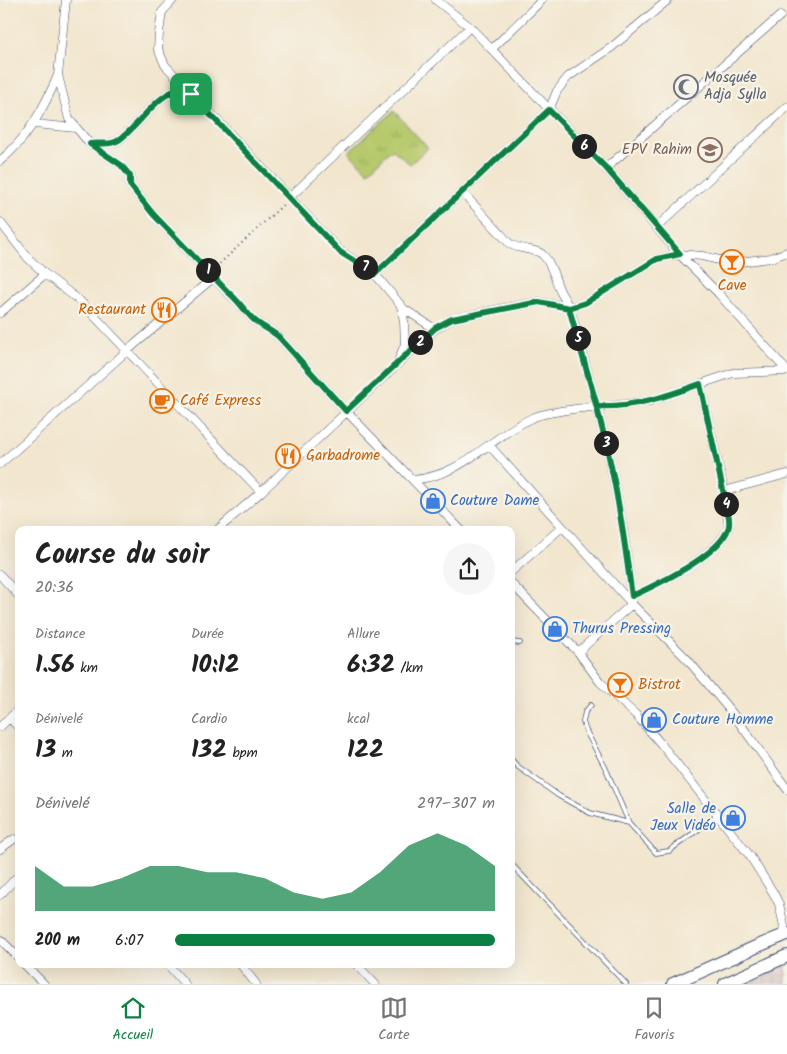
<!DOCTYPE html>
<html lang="fr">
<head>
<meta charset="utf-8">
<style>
  body { margin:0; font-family:Kalam,sans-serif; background:#f6f6f6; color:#222; height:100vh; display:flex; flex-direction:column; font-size:19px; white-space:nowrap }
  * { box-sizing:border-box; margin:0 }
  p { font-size:16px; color:#767676 }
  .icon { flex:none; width:28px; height:28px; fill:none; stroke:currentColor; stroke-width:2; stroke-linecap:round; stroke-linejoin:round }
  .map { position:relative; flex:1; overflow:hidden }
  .sheet { position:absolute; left:15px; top:526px; width:500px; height:442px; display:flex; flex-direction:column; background:#fff; border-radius:10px; box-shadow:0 5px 20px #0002 }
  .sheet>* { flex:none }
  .pin { position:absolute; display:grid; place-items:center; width:42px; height:42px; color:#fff; margin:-21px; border-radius:10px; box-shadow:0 2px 8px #0006 }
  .km { position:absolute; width:25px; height:25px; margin:-12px; border-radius:50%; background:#222; color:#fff; font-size:14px; line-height:25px; text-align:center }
  .round { display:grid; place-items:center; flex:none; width:52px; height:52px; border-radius:26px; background:#f6f6f6 }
  .overview { display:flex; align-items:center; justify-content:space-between; height:85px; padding:0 20px }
  h1 { font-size:28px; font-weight:700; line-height:38px }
  .metrics { display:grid; grid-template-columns:repeat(3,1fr); gap:8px; height:85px; padding:5px 20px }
  .metrics div { display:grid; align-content:center }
  .metrics b { font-size:25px; font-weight:700 }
  .metrics small { font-size:14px; font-weight:400 }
  .metrics p { font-size:14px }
  .chart { height:140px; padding:10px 20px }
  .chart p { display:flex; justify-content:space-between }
  .chart svg { width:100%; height:90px; margin-top:5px; fill:#0b8043; opacity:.7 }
  ul { padding:0 20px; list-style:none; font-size:16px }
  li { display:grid; grid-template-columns:80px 60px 1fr; align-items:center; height:38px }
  li i { height:12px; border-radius:6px; background:#0b8043 }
  .dock { display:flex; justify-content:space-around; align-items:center; height:70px; border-top:1px solid #e0e0e0; background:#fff; font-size:14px; color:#767676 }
  .dock a { display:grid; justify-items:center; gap:2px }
  .dock .active { color:#0b8043 }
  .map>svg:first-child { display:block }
</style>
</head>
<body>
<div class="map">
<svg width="787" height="984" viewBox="0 0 787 984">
  <defs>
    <pattern id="industrial-grid" width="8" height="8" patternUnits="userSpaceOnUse" patternTransform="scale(1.25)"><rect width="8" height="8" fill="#d0c0bc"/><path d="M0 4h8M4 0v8" fill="none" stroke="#b2a5a4"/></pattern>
    <pattern id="grass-tufts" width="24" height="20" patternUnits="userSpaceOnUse" patternTransform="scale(1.25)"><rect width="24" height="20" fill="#b6c96c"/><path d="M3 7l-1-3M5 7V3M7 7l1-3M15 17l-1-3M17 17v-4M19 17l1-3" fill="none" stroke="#9cad60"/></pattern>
  </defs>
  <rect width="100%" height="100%" fill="#f7f3e8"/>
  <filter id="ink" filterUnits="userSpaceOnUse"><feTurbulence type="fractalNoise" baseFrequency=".02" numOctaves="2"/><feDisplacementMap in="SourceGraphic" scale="10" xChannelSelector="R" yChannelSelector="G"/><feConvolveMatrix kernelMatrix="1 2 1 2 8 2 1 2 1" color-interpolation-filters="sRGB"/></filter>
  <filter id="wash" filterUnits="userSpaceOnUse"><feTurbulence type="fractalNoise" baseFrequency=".0096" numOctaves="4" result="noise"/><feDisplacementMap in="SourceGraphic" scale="20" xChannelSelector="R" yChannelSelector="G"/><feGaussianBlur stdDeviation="1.12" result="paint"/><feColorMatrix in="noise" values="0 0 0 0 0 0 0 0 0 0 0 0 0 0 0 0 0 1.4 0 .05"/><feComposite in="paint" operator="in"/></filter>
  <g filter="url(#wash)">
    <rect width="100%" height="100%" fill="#f2e6ce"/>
    <path fill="url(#industrial-grid)" d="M787 958V984H733Z"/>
    <path fill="url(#grass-tufts)" stroke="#687c65" d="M394 111 428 148 410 164 392 149 368 172 348 152Z"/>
  </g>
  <g filter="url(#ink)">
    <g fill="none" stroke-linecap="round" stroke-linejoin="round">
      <defs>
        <path id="service" d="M511 642 520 643
          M591 705 585 712 583 722 586 731 606 769 629 823 656 853 669 851 718 815
          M511 759 517 766 559 796 590 813 629 823
          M511 864 626 984"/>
        <path id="minor" d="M66 0 58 75 69 119 90 144 121 165 130 176V185L153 214 228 293C238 300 244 310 253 319 260 326 271 330 279 337L346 411 461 530
          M173 0 162 12 159 33 158 49 165 65 340 251 375 274 404 309 435 329
          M436 0 470 27 606 168 679 254 719 294 787 371
          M492 49 542 0
          M34 124 76 128
          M90 144C99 142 108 146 117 141 139 128 157 90 184 89L188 91
          M0 161C28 138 44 108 58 75
          M606 168 780 16
          M463 193 510 244C520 250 536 249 542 254 552 263 555 280 560 291 563 297 567 302 569 308 578 331 583 357 590 381 610 454 626 529 632 604L578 652
          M289 198 470 27
          M0 222 28 258 45 274 80 301 261 492
          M657 227 787 107
          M375 274 549 110 557 91 568 77 612 47 668 0
          M0 313 45 274
          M399 359 405 344 404 321 401 306
          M489 445 632 604 687 659 733 714 787 789
          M0 464 128 350 214 277
          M413 480C465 475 488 438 532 418 547 411 579 409 597 406L605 407 650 401 733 373 787 371
          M724 491 787 474
          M217 530 261 492 435 329 452 319 505 308 539 302 569 307 585 303 657 259 679 254 702 256 732 263 771 258 787 252
          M511 572 562 527
          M0 575 19 596
          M511 583 578 652 600 682 636 715 661 744 750 856 774 894 779 904 786 935
          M632 596C660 583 717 557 729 527L724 491 700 384
          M10 718 19 728
          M0 727 19 709
          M0 849 14 839
          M0 895 19 875
          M0 939 19 958
          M25 965 44 984
          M168 965 185 984
          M241 965 256 984
          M357 965 375 984"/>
        <path id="primary" d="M673 984 758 946 787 934
          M725 984 787 956"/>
      </defs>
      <use href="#service" stroke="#3b4a6f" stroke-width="5.5"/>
      <use href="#minor" stroke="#3b4a6f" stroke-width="9"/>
      <use href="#primary" stroke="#3b4a6f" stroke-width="14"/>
      <path stroke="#3b4a6f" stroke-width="2" stroke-dasharray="1 4" stroke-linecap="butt" d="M216 267 284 204"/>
      <use href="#service" stroke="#fff" stroke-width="4"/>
      <use href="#minor" stroke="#fff" stroke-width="8"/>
      <use href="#primary" stroke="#fff" stroke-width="12"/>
    </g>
  </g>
  <g fill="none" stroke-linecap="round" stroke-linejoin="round" filter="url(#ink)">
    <defs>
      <path id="route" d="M191 94 184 89C157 90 139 128 117 141 108 146 99 142 90 144L121 165 130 176V185L153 214 228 292C238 300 244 310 253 319 260 326 271 330 279 337L346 411 435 328 452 319 539 302 569 308C584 362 601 416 612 471 621 512 626 554 632 596 656 585 719 555 728 529 730 526 729 522 729 518L700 384C667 396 633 408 597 406L569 308 585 303 657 259 680 254 606 168 549 110 375 274 340 252 191 94"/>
    </defs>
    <use href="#route" stroke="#fff" stroke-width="10"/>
    <use href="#route" stroke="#0b8043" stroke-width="6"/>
  </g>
  <defs>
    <symbol id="mosque-ring" viewBox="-11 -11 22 22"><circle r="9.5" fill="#f7f3e8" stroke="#6b7280" stroke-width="1.5"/><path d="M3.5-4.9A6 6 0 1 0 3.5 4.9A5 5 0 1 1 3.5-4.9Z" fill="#6b7280"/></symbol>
    <symbol id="school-ring" viewBox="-11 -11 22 22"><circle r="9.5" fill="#f7f3e8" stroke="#8d6e63" stroke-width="1.5"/><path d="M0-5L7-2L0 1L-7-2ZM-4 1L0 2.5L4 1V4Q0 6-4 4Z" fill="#8d6e63"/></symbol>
    <symbol id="bar-ring" viewBox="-11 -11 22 22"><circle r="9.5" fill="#f7f3e8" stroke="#e8710a" stroke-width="1.5"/><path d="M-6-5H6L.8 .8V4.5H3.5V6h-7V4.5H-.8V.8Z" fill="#e8710a"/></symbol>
    <symbol id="restaurant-ring" viewBox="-11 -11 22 22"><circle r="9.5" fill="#f7f3e8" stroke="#e8710a" stroke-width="1.5"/><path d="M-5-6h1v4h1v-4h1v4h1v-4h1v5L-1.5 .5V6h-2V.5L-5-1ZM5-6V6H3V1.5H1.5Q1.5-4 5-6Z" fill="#e8710a"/></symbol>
    <symbol id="cafe-ring" viewBox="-11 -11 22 22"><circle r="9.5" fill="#f7f3e8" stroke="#e8710a" stroke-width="1.5"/><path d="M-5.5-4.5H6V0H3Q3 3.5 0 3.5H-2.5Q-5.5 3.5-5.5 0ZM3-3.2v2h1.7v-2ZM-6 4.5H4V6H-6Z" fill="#e8710a"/></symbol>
    <symbol id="shop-ring" viewBox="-11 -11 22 22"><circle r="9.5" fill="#f7f3e8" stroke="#3f7fe0" stroke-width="1.5"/><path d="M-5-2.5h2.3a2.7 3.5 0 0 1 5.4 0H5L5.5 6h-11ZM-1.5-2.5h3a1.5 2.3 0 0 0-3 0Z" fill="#3f7fe0"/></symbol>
  </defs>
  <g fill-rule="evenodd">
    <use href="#mosque-ring" x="672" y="73" width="28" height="28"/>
    <use href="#school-ring" x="696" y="136" width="28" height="28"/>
    <use href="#bar-ring" x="718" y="248" width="28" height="28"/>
    <use href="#restaurant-ring" x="150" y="296" width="28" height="28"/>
    <use href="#cafe-ring" x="148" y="387" width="28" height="28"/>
    <use href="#restaurant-ring" x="274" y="442" width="28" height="28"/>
    <use href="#shop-ring" x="419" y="487" width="28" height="28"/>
    <use href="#shop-ring" x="541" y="615" width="28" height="28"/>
    <use href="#bar-ring" x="606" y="671" width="28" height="28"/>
    <use href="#shop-ring" x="640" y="706" width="28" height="28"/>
    <use href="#shop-ring" x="719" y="804" width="28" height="28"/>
  </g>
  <g text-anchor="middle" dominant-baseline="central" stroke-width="4.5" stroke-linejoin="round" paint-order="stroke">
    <g font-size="15" fill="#5b616d" stroke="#f7f3e8" text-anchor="start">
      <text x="704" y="78">Mosquée<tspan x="704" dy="17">Adja Sylla</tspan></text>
    </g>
    <g font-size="15" fill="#785e54" stroke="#f7f3e8" text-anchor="end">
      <text x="692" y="150">EPV Rahim</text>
    </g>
    <g font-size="15" fill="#c56008" stroke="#f7f3e8" text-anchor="start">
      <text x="732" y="286" text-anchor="middle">Cave</text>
      <text x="146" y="310" text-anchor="end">Restaurant</text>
      <text x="180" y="401">Café Express</text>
      <text x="306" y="456">Garbadrome</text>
      <text x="638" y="685">Bistrot</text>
    </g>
    <g font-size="15" fill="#366cbe" stroke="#f7f3e8" text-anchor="start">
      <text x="450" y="501">Couture Dame</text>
      <text x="572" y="629">Thurus Pressing</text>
      <text x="672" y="720">Couture Homme</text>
      <text x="716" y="809" text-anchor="end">Salle de<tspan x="716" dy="17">Jeux Vidéo</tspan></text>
    </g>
  </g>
</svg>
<div class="pin" style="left:191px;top:94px;background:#1e9e55"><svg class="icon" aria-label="arrive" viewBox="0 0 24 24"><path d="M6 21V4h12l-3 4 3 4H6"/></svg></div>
<b class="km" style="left:208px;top:270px">1</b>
<b class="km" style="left:420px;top:342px">2</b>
<b class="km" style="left:606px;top:443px">3</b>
<b class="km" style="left:726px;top:504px">4</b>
<b class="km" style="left:578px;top:338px">5</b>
<b class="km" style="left:584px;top:146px">6</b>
<b class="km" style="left:365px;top:267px">7</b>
<section class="sheet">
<div class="overview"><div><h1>Course du soir</h1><p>20:36</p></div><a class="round"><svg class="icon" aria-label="share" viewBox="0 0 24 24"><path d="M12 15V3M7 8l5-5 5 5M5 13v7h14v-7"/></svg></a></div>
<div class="metrics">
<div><p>Distance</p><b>1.56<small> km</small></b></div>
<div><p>Durée</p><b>10:12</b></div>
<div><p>Allure</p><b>6:32<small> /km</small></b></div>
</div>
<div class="metrics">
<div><p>Dénivelé</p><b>13<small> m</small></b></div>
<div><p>Cardio</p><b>132<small> bpm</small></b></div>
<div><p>kcal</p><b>122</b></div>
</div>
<div class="chart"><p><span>Dénivelé</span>297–307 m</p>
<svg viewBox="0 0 160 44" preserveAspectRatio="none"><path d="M0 44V22L10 32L20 32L30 28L40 22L50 22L60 25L70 25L80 28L90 35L100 38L110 35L120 25L130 12L140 6L150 12L160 22V44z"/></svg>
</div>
<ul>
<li><b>200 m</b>6:07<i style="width:100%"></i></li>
</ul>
</section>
</div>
<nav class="dock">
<a class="active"><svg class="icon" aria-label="home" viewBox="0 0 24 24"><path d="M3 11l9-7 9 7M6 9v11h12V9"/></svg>Accueil</a>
<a><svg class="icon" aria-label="map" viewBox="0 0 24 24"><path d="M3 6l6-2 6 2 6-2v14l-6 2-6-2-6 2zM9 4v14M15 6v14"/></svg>Carte</a>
<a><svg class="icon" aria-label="saved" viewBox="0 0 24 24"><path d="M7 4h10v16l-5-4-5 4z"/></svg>Favoris</a>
</nav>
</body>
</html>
